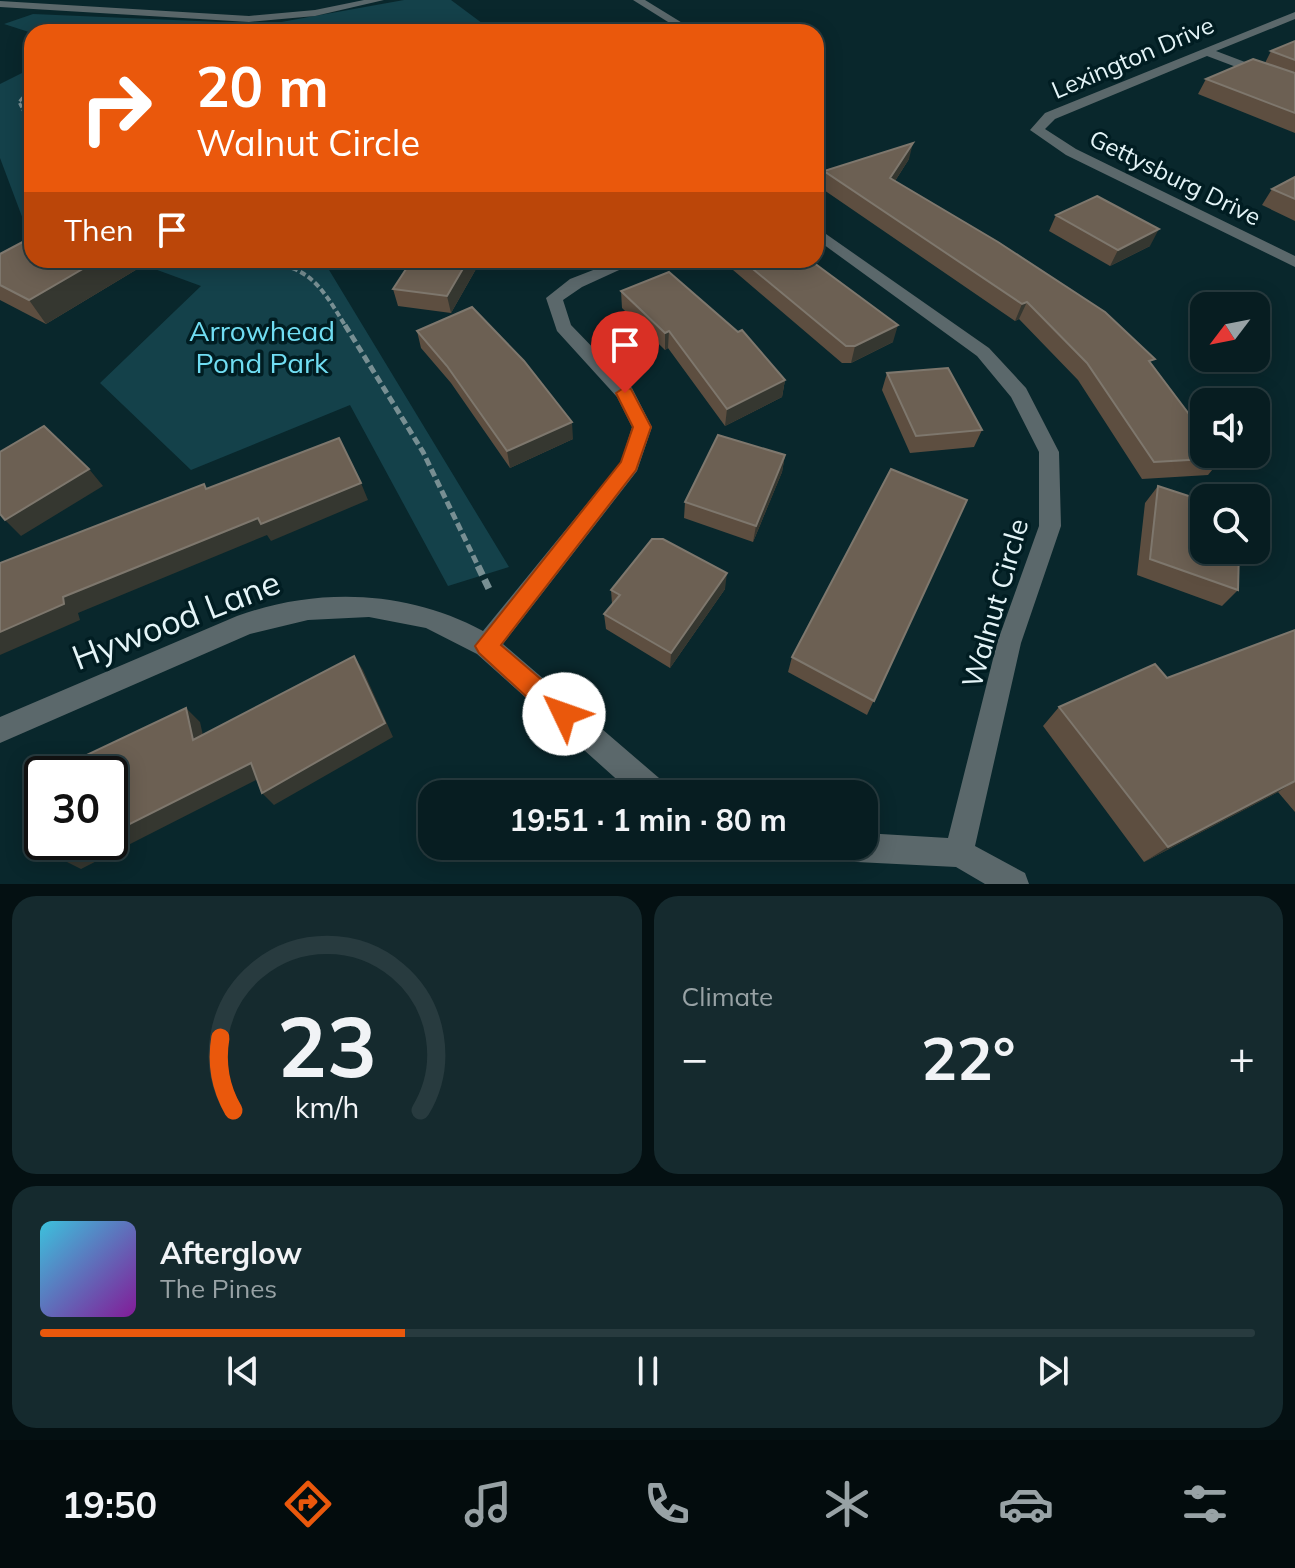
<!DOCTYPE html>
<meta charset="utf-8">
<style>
:root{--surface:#071d21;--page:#152a2e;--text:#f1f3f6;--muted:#98a2a5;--line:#283b3f;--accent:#ea580c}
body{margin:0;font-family:Mulish,sans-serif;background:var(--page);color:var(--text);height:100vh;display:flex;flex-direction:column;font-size:30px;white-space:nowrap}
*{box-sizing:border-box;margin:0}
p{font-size:26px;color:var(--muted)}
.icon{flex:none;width:44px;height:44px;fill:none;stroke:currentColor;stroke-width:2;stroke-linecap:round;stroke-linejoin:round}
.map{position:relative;height:884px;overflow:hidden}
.sheet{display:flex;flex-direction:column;gap:12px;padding:12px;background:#041012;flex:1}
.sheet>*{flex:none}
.top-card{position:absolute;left:24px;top:24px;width:800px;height:244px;border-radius:24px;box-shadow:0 4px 20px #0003,0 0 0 2px var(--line);background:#ea580c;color:#fff;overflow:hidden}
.needle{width:52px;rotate:238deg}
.tools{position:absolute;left:1190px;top:292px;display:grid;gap:16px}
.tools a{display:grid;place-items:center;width:80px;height:80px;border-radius:16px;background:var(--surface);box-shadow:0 4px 20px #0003,0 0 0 2px var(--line);font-size:40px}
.speed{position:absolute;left:24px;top:756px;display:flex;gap:16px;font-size:40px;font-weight:700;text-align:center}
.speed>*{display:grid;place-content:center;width:104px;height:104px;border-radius:50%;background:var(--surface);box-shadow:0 4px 20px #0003,0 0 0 2px var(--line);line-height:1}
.speed .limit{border:4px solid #111;border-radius:12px;background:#fff;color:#111}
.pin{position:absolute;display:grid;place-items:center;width:68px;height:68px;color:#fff;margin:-82px -34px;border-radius:50% 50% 50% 0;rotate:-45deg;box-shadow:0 0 8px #0007}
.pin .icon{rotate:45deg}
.me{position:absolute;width:88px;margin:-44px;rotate:312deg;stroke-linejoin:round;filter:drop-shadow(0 0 6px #0008)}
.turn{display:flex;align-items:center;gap:28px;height:168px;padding:0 40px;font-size:36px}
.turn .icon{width:104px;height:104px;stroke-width:2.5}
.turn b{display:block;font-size:56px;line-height:68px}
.then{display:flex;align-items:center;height:76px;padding:0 40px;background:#0003;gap:16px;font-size:30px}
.big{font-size:60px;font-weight:700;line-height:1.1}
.sheet .widget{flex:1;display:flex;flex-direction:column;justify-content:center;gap:12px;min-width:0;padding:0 28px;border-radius:24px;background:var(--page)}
.sheet .dial{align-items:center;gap:0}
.dial svg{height:208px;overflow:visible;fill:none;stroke:var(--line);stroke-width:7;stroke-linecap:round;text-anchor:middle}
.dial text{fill:var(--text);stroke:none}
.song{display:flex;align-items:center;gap:24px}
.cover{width:96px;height:96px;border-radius:12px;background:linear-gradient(135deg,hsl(190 70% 55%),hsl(290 70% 35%))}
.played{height:8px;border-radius:4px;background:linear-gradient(90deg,var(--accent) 30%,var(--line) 30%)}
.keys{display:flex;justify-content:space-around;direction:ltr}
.heat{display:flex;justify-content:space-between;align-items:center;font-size:44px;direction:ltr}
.sheet .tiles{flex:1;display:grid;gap:12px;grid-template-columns:1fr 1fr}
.widget:last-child{grid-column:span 2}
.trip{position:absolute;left:418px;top:780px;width:460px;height:80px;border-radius:24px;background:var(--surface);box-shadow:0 4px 20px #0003,0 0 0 2px var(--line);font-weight:700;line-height:80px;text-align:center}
.menu{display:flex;height:128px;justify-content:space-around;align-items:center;background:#030c0d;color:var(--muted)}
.menu .icon{width:56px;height:56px}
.menu .active{color:var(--accent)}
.menu b{font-size:36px;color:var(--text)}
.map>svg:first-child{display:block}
.green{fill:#14414a}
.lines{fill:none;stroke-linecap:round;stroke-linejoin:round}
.path-far3{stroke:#788f93;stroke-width:3;stroke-dasharray:5 2;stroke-linecap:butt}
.path-far2{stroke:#788f93;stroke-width:4;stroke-dasharray:6 3;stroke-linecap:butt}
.path-far1{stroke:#788f93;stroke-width:5;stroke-dasharray:8 4;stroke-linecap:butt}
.path{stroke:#788f93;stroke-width:7;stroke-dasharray:10 5;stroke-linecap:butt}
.minor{fill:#5b686b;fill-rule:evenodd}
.wall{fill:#5d4e40}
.shaded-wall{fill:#353730}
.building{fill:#6c6053;stroke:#7e776d;stroke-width:2}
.route{fill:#ea580c;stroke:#983908;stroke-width:2}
.labels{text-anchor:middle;stroke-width:7;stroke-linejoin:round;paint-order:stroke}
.far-street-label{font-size:24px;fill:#e4f4f7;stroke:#011d22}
.park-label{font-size:28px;fill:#70ddf2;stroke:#011d22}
.street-label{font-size:28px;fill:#e4f4f7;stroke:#011d22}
.near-street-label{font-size:34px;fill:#e4f4f7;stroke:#011d22}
</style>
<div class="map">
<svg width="1295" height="884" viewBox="0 0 1295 884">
<rect width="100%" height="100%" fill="#09272c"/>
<!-- green -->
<path class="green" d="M404,0H451L494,32L32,33L4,24L33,14L270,24Z
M32,68V225L24,222L0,158V84Z
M130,260H323L509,567L448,586L350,405L191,470L100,383L201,286Z"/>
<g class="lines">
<!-- path-far3 -->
<path class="path-far3" d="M32,87L19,102L32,128"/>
<!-- path-far2 -->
<path class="path-far2" d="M248,260C307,264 317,279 346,327"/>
<!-- path-far1 -->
<path class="path-far1" d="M345,325L423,452L479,568"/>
<!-- path -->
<path class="path" d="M478,566L490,591"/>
<!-- minor -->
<path class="minor" d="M364,0H384L315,16L249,22L0,7V1L249,16L315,10Z
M633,0H645L697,32H684Z
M1295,12V19L1216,51L1295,81V89L1207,56L1055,119L1045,129L1076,149L1295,256V267L1066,155L1030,130L1045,113Z
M816,227L989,348L1026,388L1059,452L1061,526L1021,643L975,846L1025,873L1029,884H985L956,867L837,861L827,856L822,846H864V833L948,838L997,643L1039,526V452L1011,397L977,356L816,239Z
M619,260H641L582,287L563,300L571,325L632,388L652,427L637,471L503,644L666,784L670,794H633L477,654L426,628L369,617L308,620L250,634L0,743V717L237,616C318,587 407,590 483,631L621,462L632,427L617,397L557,331L546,298L570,279Z"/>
</g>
<!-- wall -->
<path class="wall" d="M1295,41V133L1198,94L1206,79L1265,63L1271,51Z
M909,159L895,181L1152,364L1222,458L1208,475L1142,479L1078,380L1019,319L1015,321L821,188L824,171Z
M1295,177V221L1262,205L1272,189Z
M1056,215L1150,246L1110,266L1049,231Z
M0,254L139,268L46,324L0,300Z
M726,260H810L893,342L851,363H842L726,264Z
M476,269L451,313L398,306L393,289Z
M621,291L785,380L782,397L725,426L668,348L665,350L622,308Z
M417,331L573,439L510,468L451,383L421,348Z
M887,373L982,430L974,447L910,453L882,390Z
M785,455L782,472L753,542L684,518L685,502Z
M1158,486L1238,590L1222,606L1137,575L1145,503Z
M967,500L867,715L788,672L792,657Z
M725,589L670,668L606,629L604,614L612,604L611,590Z
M1295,630V812L1278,792L1144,862L1043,726L1059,707L1167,678Z"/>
<!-- shaded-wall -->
<path class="shaded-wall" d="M913,143L909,159L886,195L890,178Z
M1159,229L1150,246L1110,266L1118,250Z
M98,260H134L139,268L46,324L29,300Z
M468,260H474L476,269L451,313L447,296Z
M1027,302L1019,319L1015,321L1022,304Z
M898,325L893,342L851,363L855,346Z
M669,331L668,348L665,350V333Z
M785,380L782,397L725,426L727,409Z
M572,422L573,439L510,468L507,451Z
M785,455L782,472L753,542L756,526Z
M89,469L103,486L21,536L5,520Z
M361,483L368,500L271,541L267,535L78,613L80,620L0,655V632L63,597L258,518Z
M727,573L725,589L670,668L671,653Z
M354,656L363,670L393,737L274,805L262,793Z
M186,708L200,722L207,753L193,740Z
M251,763L264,776L81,869L61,859L95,842H110V834Z
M1295,781L1278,792L1144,862L1168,847Z"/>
<!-- building -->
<path class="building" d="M1295,41V60L1271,51Z
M1253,59L1295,73V113L1206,79Z
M913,143L890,178L998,242L1105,312L1155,359L1149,361L1204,434V454H1219L1222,458L1154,462L1087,363L1027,302L1022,304L824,171Z
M1295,177V199L1272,189Z
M1097,196L1159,229L1118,250L1056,215Z
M32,237V260H98L29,300L0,285V254Z
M412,260H468L447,296L393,289Z
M742,260H810L898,325L855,346H846Z
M669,272L738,332L742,330L785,380L727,409L669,331L665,333L621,291Z
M472,307L524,361L572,422L507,451L447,366L417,331Z
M948,368L982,430L916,436L887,373Z
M44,426L89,469L5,520L0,514V452Z
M718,435L785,455L756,526L685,502Z
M339,438L361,483L261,524L258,518L63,597L64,604L0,632V563L204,484L206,489Z
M891,469L967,500L874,701L792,657Z
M1158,486L1204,501V550H1239L1238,590L1150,559Z
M652,539H663L727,573L671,653L604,614L620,595L611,590Z
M1295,630V781L1168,847L1059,707L1155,664L1167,678Z
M354,656L385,723L262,793L251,763L110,834V774H53V771L186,708L193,740Z
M59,842H95L61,859Z"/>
<!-- route -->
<path class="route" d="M625,387L631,389L651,427L636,470L501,645L572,706L576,714L572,723L564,726L555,723L479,653L475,646L621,462L633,427L616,393Z"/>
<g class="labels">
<!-- far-street labels -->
<g class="far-street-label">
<text transform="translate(1133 58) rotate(-23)" y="8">Lexington Drive</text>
<text transform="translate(1175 178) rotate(26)" y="8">Gettysburg Drive</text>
</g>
<!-- park labels -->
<g class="park-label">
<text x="262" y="341">Arrowhead<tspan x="262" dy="32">Pond Park</tspan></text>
</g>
<!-- street labels -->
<g class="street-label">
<text transform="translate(995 603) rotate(-74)" y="10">Walnut Circle</text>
</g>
<!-- near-street labels -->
<g class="near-street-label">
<text transform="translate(176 620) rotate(-21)" y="12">Hywood Lane</text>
</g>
</g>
</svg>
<div class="tools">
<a><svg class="needle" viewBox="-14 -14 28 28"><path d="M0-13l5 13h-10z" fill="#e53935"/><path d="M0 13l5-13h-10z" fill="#98a2a5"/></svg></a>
<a><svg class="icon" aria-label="sound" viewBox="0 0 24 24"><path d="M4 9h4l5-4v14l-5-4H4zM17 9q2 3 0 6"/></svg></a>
<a><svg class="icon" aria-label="search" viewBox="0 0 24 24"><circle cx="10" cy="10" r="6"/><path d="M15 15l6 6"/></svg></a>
</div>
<div class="speed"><div class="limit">30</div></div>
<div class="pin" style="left:625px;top:393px;background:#d93025"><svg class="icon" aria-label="arrive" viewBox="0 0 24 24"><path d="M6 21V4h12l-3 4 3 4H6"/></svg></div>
<svg class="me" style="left:564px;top:714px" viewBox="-20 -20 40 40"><circle r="19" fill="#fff"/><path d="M0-13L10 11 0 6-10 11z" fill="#ea580c"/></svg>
<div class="trip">19:51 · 1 min · 80 m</div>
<div class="top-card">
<div class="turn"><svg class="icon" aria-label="right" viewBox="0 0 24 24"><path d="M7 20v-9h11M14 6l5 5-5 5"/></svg><div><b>20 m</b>Walnut Circle</div></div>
<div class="then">Then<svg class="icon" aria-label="arrive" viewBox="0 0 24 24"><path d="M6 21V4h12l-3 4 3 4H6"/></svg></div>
</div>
</div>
<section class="sheet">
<div class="tiles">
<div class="widget dial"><svg viewBox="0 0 100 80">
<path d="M14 69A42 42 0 1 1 86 69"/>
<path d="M14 69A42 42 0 0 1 9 41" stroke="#ea580c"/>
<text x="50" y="56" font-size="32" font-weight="700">23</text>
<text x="50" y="72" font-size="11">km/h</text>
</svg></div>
<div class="widget"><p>Climate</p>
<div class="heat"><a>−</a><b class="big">22°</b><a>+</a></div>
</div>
<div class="widget">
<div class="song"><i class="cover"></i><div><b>Afterglow</b><p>The Pines</p></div></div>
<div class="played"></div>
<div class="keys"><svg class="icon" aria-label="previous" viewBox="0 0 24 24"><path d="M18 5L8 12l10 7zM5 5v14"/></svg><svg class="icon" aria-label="pause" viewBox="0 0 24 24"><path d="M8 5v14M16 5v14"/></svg><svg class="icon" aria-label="next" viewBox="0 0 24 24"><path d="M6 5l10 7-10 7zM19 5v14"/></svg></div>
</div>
</div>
</section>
<nav class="menu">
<b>19:50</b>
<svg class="icon active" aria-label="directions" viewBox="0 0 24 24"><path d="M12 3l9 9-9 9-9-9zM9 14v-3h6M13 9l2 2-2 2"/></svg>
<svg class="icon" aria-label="music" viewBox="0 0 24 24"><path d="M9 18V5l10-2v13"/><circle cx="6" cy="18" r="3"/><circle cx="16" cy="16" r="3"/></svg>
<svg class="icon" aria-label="phone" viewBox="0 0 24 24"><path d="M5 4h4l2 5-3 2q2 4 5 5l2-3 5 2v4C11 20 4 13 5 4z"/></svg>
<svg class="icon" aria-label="climate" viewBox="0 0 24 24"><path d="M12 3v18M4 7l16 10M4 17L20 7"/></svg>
<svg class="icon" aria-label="car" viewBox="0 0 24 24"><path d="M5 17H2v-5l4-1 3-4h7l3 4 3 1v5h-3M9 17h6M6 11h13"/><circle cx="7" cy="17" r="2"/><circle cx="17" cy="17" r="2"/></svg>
<svg class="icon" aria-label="filters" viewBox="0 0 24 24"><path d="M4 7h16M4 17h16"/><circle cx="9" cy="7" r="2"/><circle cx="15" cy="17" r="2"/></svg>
</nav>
